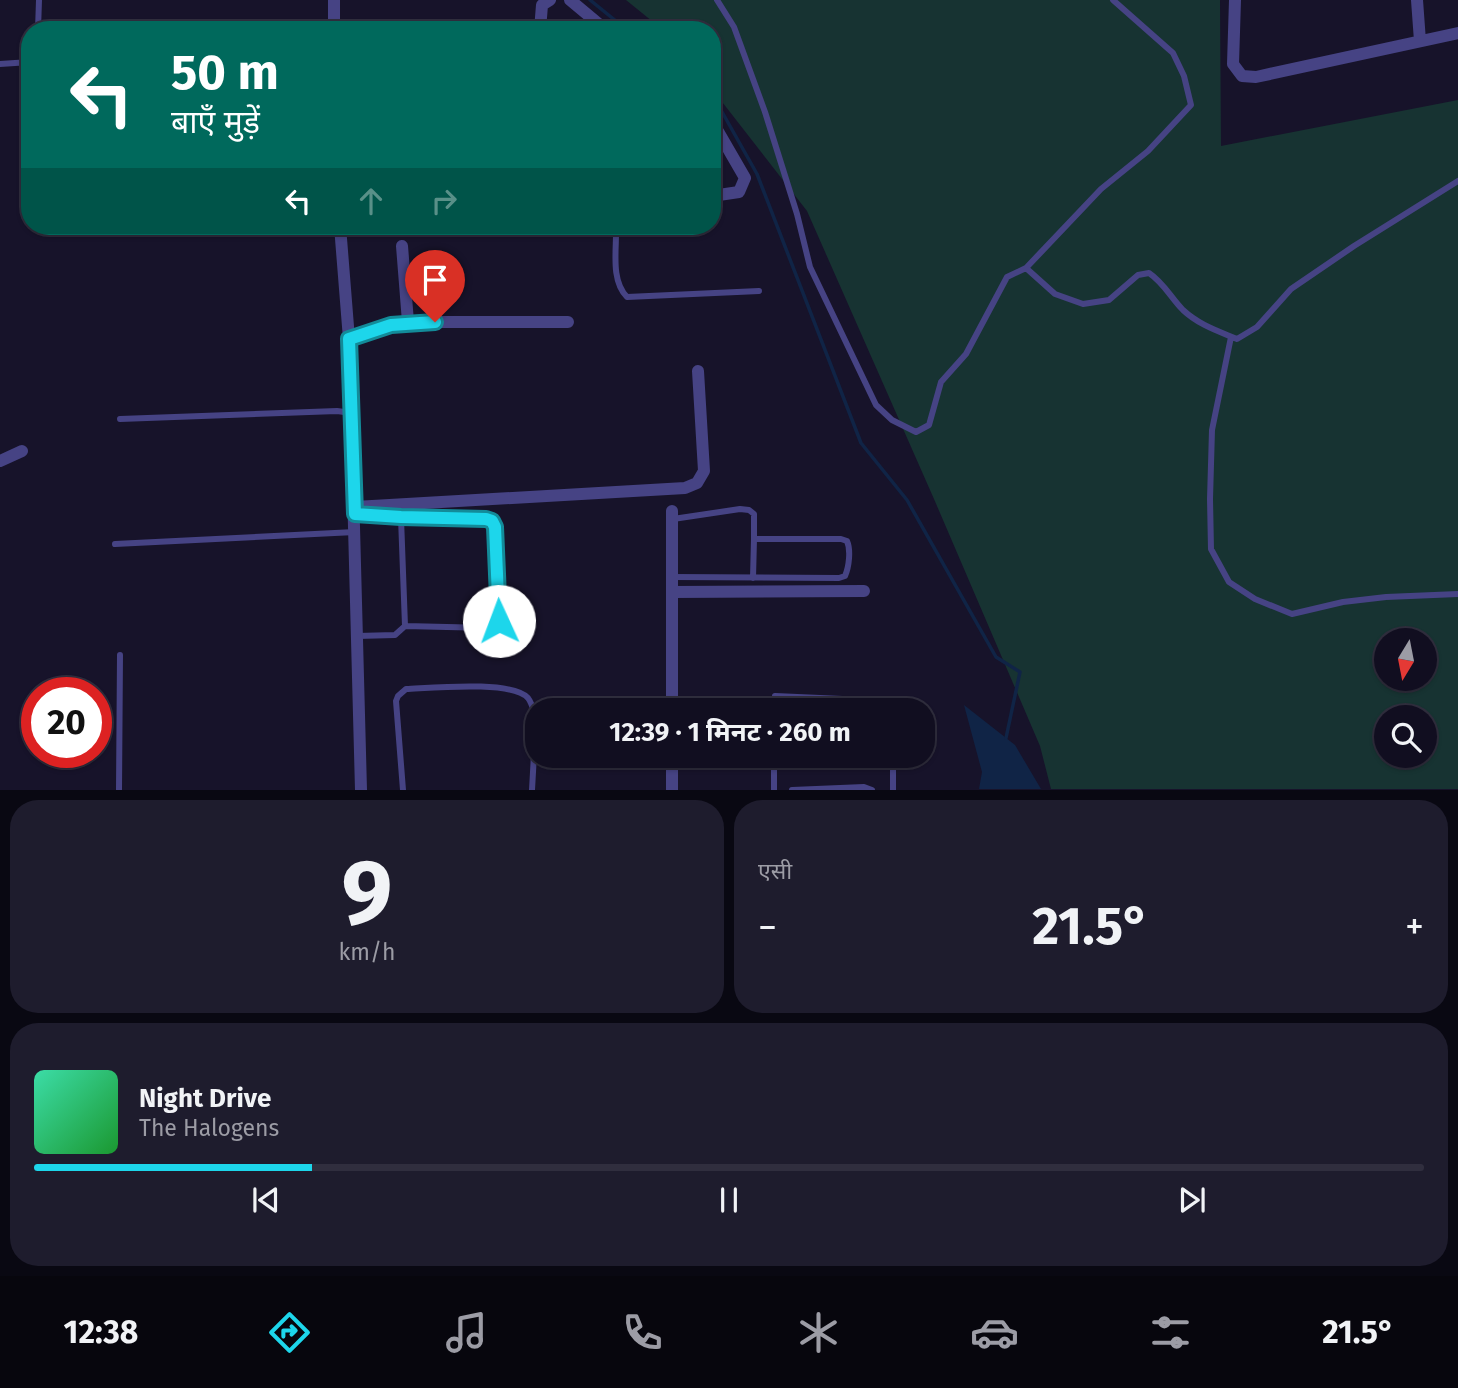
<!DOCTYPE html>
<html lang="hi">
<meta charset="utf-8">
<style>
:root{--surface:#110e20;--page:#1e1c2d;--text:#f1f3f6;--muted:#9c9ca5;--line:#302e3e;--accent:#1dd6eb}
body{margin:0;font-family:"Fira Sans","Noto Sans Devanagari",sans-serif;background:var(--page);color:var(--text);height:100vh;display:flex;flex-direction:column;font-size:26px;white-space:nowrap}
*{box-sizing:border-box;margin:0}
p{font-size:23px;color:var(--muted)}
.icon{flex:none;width:38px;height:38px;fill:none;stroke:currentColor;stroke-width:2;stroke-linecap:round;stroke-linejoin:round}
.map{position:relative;height:790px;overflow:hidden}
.drawer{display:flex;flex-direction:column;gap:10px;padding:10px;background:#090812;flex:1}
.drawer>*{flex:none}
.banner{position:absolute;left:21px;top:21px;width:700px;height:214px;border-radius:28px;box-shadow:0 2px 5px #0004,0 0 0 2px var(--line);background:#00695c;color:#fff;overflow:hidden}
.needle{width:46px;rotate:190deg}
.buttons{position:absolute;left:1374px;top:628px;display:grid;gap:14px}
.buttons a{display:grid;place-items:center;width:63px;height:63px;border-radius:50%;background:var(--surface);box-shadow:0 2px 5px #0004,0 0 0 2px var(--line);font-size:35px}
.speed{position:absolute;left:21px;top:677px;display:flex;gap:14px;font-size:35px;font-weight:700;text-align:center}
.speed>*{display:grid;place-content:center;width:91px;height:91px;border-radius:50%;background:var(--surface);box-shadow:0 2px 5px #0004,0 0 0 2px var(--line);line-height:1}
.speed .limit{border:10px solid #d22;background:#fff;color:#111}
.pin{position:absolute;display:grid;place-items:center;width:60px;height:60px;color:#fff;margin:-72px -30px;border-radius:50% 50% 50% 0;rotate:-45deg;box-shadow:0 0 7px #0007}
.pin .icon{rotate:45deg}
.me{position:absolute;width:77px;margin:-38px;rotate:358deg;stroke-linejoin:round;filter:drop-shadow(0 0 5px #0008)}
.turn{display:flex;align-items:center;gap:24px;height:147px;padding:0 35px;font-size:32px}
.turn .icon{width:91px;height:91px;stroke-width:2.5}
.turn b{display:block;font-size:49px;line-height:60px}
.lanes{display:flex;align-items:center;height:66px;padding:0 35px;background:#0003;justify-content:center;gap:35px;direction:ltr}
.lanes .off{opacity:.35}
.big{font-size:52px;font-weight:700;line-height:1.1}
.drawer .tile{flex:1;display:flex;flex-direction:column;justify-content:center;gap:10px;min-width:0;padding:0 24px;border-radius:28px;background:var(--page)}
.drawer .dial{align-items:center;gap:0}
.dial b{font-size:91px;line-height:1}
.song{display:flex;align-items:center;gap:21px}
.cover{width:84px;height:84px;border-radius:10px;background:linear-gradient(135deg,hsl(160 70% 55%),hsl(130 70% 35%))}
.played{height:7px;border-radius:4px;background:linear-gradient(90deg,var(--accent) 20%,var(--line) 20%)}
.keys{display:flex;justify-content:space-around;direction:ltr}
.heat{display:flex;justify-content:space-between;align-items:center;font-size:38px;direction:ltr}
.drawer .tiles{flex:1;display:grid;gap:10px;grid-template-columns:1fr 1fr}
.tile:last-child{grid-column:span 2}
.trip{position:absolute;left:525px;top:698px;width:410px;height:70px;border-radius:28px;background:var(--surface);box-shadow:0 2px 5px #0004,0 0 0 2px var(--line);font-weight:700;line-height:70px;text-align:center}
.dock{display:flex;height:112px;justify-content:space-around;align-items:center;background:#07060d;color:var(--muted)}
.dock .icon{width:49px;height:49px}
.dock .current{color:var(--accent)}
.dock b{font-size:32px;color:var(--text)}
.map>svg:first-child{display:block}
.green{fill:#173332;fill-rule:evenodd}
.water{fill:#102446}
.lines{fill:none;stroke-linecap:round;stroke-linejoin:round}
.stream{stroke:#102446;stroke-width:3.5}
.lane{stroke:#464384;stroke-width:6}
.street{stroke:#464384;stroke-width:12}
.route-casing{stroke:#138b99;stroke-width:18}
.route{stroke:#1dd6eb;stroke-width:12}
</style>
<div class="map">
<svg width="1458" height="790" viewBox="0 0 1458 790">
<rect width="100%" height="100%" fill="#17132a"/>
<!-- green -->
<path class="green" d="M626,0H1220L1221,146L1458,100V789H1051L1040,746L934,499L807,211L712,89V30H663ZM1386,640H1424V679H1386ZM1386,718H1424V756H1386Z"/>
<!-- water -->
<path class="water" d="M964,705L1015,745L1041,789H979L982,772Z"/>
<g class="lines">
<!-- stream -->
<path class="stream" d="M590,0L627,30
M712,100L717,103L757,174L861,443L907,500L996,657L1020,672L1006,738"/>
<!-- lane -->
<path class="lane" d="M717,0L734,27L765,112L797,214L810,267L876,405L892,420L916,432L929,425L941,382L966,354L1007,277L1026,268L1101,189L1148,151L1191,105L1184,76L1173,53L1113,0
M38,30L39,0
M0,64L30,62
M616,226C617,248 610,280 627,297L759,291
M1026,268L1055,294L1083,304L1109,300L1138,275L1149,273C1164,283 1171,298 1183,310C1199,325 1218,331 1237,339L1257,327L1291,289L1354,246L1458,181
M1231,337L1212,430L1210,499L1211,549L1229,582L1255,599L1292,614L1343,602L1386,597L1458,594
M120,419L337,411L352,413
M355,514L401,518L405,626
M115,544L355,532
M672,577L839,578L845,576C849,567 851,550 847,541L841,539H754V514L749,510L740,509L673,519
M753,578L754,539
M357,636L395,635L405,626L489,628L499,621L495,527L492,521L486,519L401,518
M774,710L775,696L865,700C875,701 886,701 891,710
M893,756V790
M119,790L120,655
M403,790L396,701L398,696L406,689C431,688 512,680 528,698C532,703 534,712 536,718L532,790
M774,790V756
M792,790L864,787L872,790"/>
<!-- street -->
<path class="street" d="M570,0L606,30
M1235,0L1233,64L1242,76L1256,77L1458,33
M1417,0L1420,41
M334,30V0
M540,30L542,5L550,0
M712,121L745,178L739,192L712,196
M340,226L349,339L361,790
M340,228L364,226
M402,246L408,322
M349,339L391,325L408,322H568
M0,461L22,451
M355,507L685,488L697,483L704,471L698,371
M672,592L864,591
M672,710V511
M672,756V790"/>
</g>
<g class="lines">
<!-- route casing -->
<g class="route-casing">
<path id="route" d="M435,322L391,325L349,339L355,514L401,517L486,519L492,521L495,527L499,621"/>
</g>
<!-- route -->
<use href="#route" class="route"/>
</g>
</svg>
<div class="buttons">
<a><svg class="needle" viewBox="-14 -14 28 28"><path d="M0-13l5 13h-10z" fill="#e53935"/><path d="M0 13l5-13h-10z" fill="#9c9ca5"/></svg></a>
<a><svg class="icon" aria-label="search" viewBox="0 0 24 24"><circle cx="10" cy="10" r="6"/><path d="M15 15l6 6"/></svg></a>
</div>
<div class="speed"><div class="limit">20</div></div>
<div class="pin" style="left:435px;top:322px;background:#d93025"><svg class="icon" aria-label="arrive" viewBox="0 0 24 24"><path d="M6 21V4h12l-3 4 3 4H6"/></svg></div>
<svg class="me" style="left:499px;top:621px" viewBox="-20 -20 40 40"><circle r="19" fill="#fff"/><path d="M0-13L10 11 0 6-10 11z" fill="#1dd6eb"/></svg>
<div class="trip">12:39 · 1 मिनट · 260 m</div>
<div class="banner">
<div class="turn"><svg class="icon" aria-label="left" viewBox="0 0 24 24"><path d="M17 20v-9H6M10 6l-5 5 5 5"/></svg><div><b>50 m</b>बाएँ मुड़ें</div></div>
<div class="lanes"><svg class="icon" aria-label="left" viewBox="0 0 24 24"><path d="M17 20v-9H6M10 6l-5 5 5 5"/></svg><svg class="icon off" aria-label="ahead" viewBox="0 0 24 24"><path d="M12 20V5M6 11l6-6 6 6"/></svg><svg class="icon off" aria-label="right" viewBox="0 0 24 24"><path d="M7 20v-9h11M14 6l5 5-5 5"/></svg></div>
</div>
</div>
<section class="drawer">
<div class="tiles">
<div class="tile dial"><b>9</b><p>km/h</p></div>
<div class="tile"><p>एसी</p>
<div class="heat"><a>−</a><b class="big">21.5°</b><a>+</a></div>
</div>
<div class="tile">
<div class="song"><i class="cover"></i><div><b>Night Drive</b><p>The Halogens</p></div></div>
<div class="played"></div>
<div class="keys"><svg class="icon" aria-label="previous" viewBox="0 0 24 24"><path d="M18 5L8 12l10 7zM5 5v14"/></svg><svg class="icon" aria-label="pause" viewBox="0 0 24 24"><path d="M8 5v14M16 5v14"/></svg><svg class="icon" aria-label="next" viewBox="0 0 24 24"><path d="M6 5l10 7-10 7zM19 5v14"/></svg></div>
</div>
</div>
</section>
<nav class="dock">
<b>12:38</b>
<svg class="icon current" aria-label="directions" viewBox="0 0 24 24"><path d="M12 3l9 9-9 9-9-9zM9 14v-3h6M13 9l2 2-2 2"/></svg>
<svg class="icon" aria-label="music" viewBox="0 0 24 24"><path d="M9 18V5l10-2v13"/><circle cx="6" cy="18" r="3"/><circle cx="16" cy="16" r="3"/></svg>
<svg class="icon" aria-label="phone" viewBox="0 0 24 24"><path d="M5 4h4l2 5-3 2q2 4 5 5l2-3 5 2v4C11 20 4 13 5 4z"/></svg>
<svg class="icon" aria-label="climate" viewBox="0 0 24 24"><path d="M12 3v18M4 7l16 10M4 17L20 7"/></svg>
<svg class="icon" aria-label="car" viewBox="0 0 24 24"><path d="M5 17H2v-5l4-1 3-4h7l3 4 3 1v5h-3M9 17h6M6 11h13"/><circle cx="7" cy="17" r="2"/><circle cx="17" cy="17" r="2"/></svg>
<svg class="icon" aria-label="filters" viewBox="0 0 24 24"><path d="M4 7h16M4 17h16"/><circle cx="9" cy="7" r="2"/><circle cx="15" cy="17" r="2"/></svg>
<b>21.5°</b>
</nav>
